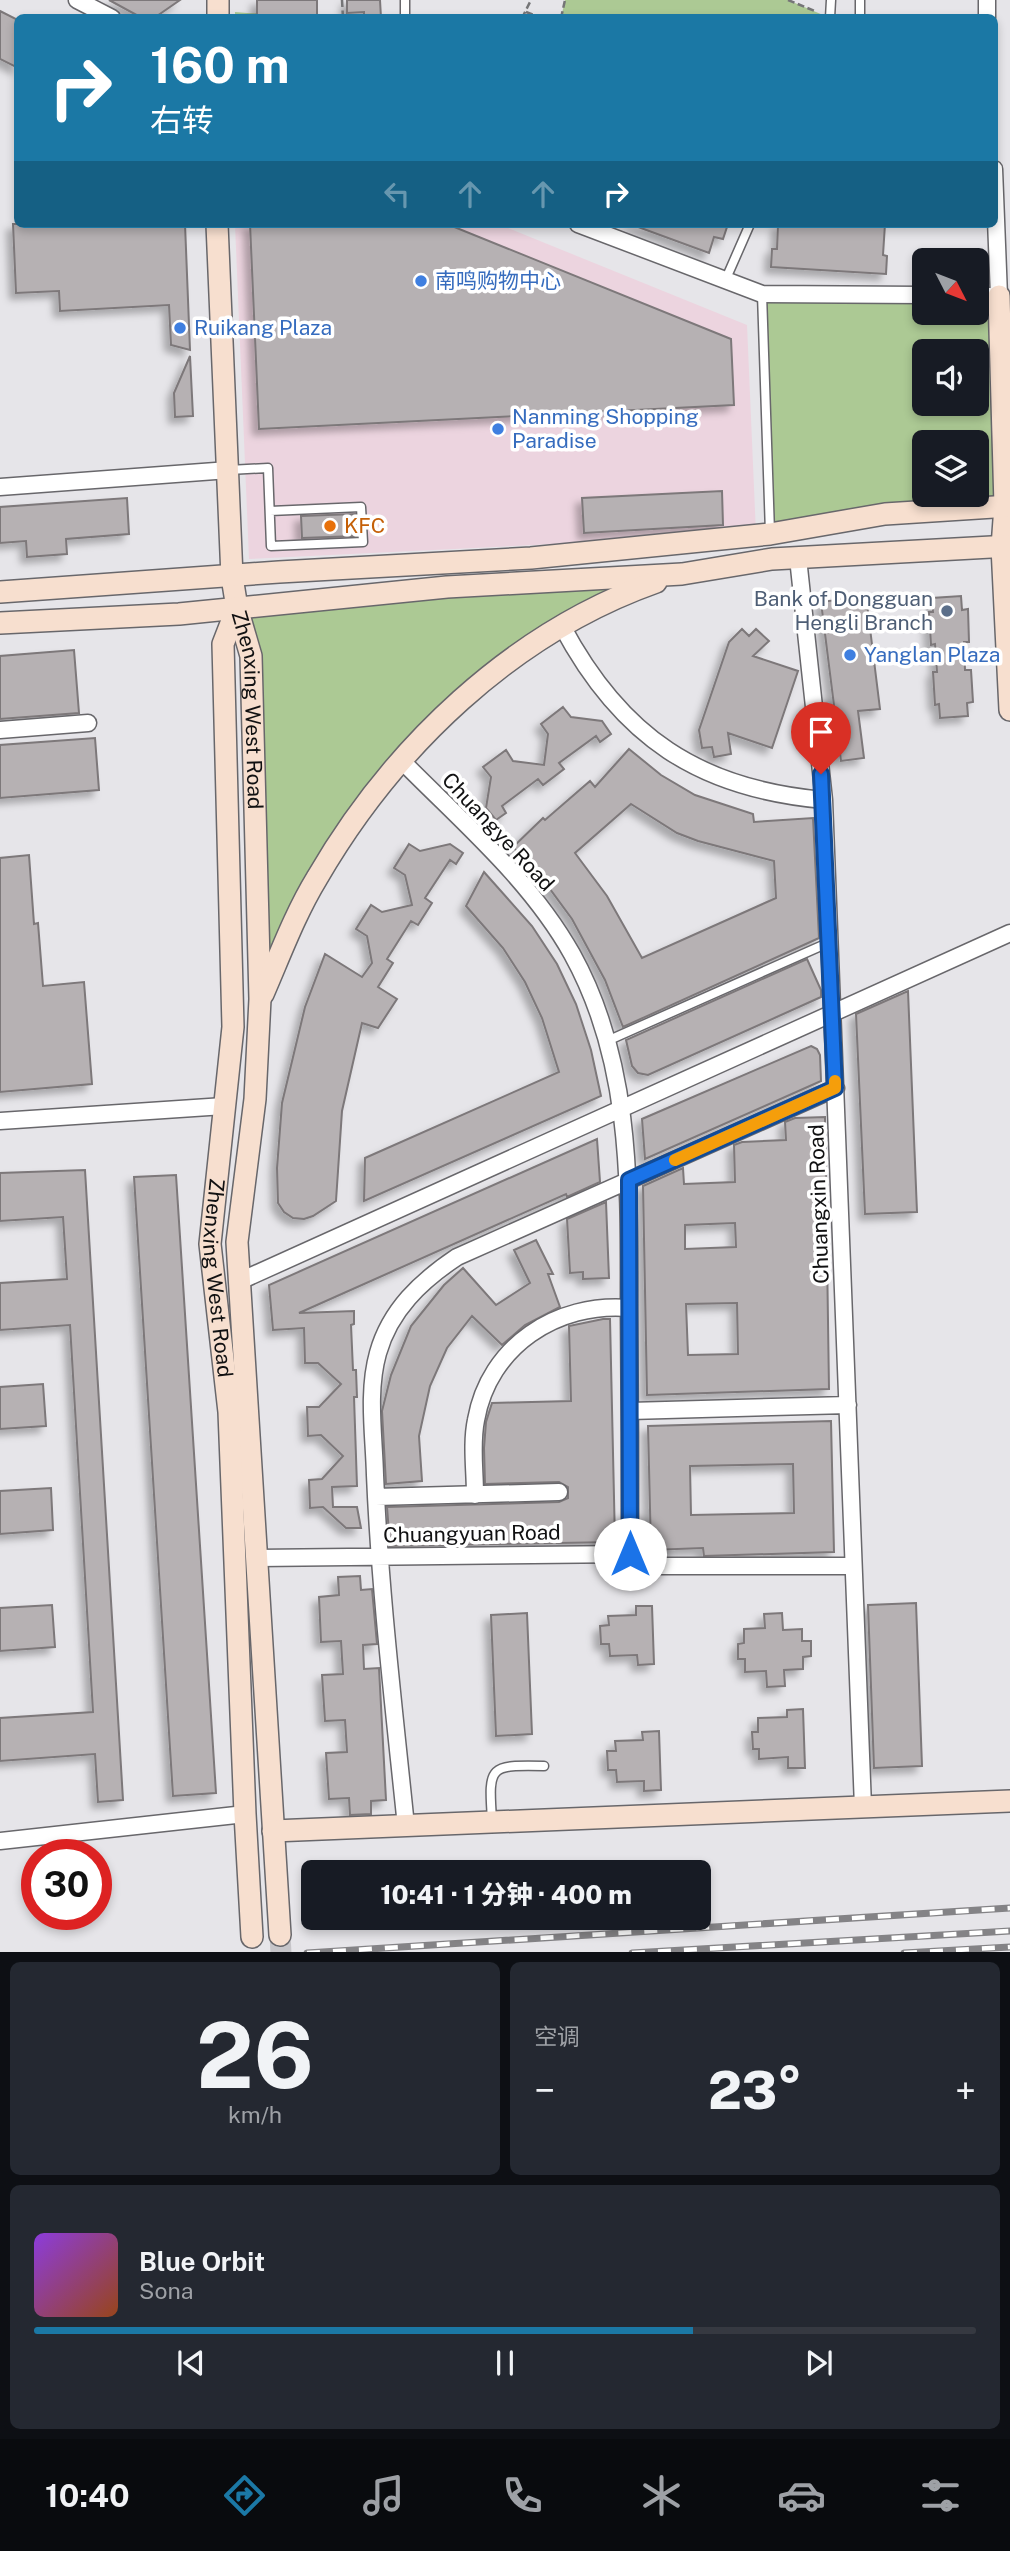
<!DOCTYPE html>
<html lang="zh">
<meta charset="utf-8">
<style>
:root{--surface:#171b24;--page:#242831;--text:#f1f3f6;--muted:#9ea1a6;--line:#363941;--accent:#1b78a5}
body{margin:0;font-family:"Public Sans","Noto Sans SC",sans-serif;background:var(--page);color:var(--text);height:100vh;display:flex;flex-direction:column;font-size:26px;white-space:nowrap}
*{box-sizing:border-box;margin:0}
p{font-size:23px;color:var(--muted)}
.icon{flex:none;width:38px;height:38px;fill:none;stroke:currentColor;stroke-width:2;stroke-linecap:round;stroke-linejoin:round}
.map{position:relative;height:1952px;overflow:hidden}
.side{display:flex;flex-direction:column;gap:10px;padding:10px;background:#0d0f14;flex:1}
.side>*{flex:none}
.guide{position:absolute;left:14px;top:14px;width:984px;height:214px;border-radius:10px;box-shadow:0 4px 10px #0003;background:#1b78a5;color:#fff;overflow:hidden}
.needle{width:46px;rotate:132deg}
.fabs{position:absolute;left:912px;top:248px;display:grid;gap:14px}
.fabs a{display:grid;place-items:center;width:77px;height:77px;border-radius:10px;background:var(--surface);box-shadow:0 4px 10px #0003;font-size:35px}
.speed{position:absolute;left:21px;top:1839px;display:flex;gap:14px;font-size:35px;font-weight:700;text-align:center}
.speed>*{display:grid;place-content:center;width:91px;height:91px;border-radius:50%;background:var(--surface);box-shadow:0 4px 10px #0003;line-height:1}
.speed .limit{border:10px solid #d22;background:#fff;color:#111}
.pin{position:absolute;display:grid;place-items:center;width:60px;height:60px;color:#fff;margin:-72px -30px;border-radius:50% 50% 50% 0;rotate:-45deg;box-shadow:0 0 7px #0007}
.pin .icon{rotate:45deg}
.me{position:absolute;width:77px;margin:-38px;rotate:0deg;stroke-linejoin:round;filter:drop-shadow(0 0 5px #0008)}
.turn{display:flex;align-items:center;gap:24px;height:147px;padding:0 21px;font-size:32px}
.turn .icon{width:91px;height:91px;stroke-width:2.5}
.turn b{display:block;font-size:49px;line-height:60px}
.lanes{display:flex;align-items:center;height:66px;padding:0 21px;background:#0003;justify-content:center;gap:35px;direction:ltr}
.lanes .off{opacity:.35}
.big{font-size:52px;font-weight:800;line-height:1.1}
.side .widget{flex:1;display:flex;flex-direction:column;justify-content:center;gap:10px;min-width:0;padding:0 24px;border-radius:10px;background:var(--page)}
.side .dial{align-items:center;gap:0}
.dial b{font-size:91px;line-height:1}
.song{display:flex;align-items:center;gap:21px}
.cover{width:84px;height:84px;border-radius:10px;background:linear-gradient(135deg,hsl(270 70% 55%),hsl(20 70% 35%))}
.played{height:7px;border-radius:4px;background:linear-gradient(90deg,var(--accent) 70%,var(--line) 70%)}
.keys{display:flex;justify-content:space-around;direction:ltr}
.heat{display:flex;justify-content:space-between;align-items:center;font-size:38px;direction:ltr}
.side .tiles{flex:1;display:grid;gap:10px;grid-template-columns:1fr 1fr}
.widget:last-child{grid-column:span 2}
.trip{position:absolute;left:301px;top:1860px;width:410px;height:70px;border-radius:10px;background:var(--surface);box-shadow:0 4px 10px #0003;font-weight:800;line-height:70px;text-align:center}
.menu{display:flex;height:112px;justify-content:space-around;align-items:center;background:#090b0e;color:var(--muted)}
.menu .icon{width:49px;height:49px}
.menu .active{color:var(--accent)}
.menu b{font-size:32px;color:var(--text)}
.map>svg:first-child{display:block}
.commercial{fill:#ecd4df}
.green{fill:#acc994;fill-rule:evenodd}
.building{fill:#b6b1b3;stroke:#7d787a;stroke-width:2;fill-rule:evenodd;filter:url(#shadow)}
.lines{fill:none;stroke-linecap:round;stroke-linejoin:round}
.secondary-tunnel{stroke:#c6c5c9;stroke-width:21;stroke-dasharray:21 10;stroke-linecap:butt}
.lane-casing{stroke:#68676b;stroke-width:11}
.street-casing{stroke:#68676b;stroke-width:19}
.secondary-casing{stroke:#68676b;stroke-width:24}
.path{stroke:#757577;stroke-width:2.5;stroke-dasharray:7 3.5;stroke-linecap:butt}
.lane{stroke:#fff;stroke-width:8}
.street{stroke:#fff;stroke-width:16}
.secondary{stroke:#f7dfcf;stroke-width:21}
.rail-casing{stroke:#848386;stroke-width:7}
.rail{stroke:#fff;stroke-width:4.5;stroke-dasharray:13;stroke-linecap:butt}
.route-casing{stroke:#114b97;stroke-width:18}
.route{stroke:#1a73e8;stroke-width:12}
.slow{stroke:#f59e0b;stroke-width:12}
.shop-dot{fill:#3f7fe0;stroke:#fff;stroke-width:2.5}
.food-dot{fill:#e8710a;stroke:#fff;stroke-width:2.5}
.service-dot{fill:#5c6f8a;stroke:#fff;stroke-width:2.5}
.labels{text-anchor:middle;stroke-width:7;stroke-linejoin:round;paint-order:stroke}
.shop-label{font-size:21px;fill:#366cbe;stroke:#fff;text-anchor:start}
.food-label{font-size:21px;fill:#c56008;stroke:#fff;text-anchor:start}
.service-label{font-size:21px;fill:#4e5e75;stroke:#fff;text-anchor:end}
.street-label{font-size:21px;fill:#111112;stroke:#fff}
</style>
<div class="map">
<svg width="1010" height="1953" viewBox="0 0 1010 1953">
<defs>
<filter id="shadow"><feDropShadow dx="-6" dy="6" stdDeviation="3.5" flood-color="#0004"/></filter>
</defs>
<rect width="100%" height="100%" fill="#e6e5e9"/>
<!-- commercial -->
<path class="commercial" d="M235,224H498L747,325L756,534L249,559Z"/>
<!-- green -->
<path class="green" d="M565,0H788L830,18H561Z
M235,12L247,13L338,17H235Z
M762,294L924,295V313H976L977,296H999L1005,506L770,534ZM924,352H976V404H924ZM924,443H976V495H924Z
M682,574L536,642L377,789L260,999L241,608Z"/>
<!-- building -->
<path class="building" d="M109,0H180L154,18H142Z
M257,0H317V15L257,17Z
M347,0H380L381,18H364V12L347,13Z
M0,11L18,20V68L0,59Z
M13,224H185L190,350L171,345L169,305L60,311L59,291L16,293Z
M250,224H447L731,339L734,405L259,429Z
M630,224H728L723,239L714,237L709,253Z
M778,224H885L883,255L887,256L886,274L771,267L772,249H777Z
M190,356L193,416L175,417L174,393Z
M722,491L723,525L584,533L582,498Z
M127,498L129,534L66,539L67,554L27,557L26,541L0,543V507Z
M355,514L356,536L302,538L301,516Z
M866,596L880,709L858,711L864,758L841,761L821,602Z
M961,596L962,610L968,609L969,642H964L965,670H971L973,702L967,703L968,716L940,718L939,704L935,705L933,672H937L935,644L931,645L929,612H933L932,598Z
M742,629L749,636L756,629L769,641L753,656L798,671L772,748L728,733L731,754L714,757L712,747L702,748L699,730L729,642Z
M74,650L79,713L0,719V656Z
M563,707L571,717L602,721L611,734L600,742L596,736L559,763L564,769L543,785L538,779L502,806L506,813L496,820L486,808L491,777L483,767L506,750L513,761L544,765L548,734L541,724Z
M95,738L99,790L0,798V745Z
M629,749L661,775L695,795L753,814L754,822L813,818L819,938L623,1027L605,980L572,919L544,881L513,847L543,818L545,820L590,781L595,787ZM631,804L677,833L698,841L774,861L776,898L642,958L607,896L575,853Z
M409,844L420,851L450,844L463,853L456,864L450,860L425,898L432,903L418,925L411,921L387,959L393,963L378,987L397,999L378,1028L362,1023L342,1111L336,1201L313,1216L304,1219L293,1218L284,1212L278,1203L277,1168L282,1103L305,1007L325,954L362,977L372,963L367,936L356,929L371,905L382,912L412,905L405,875L394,868Z
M29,855L34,924L38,923L43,986L84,982L92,1084L0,1092V858Z
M484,872L532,926L557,964L576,1004L591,1050L601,1096L364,1201L365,1158L559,1072L542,1018L525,982L503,948L466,906Z
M807,959L821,990V997L648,1075L638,1073L632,1066L626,1040Z
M908,991L917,1212L865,1214L856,1014Z
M811,1046L817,1049L820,1055L821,1081L645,1159L642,1119Z
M825,1117L829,1389L647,1395L643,1186L683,1168L684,1184L735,1182L734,1145L742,1142L786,1140L785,1122L795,1118ZM735,1223L736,1247L685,1249V1225ZM737,1303L738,1354L688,1355L686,1304Z
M597,1139L600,1182L567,1197L566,1194L299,1313L354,1311V1324L351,1325L353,1370H356L357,1397H354L357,1486L332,1487L333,1507H357L361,1528H346L323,1507L310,1508L309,1480L322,1479L343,1456L321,1435L308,1436L307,1407H319L341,1384L318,1363H305L304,1328L273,1330L269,1285Z
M85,1170L123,1800L98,1802L95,1754L0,1761V1718L93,1712L70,1325L0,1330V1283L67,1279L63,1217L0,1221V1173Z
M176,1175L216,1793L173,1796L134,1177Z
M606,1202L609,1278L583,1279V1272L570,1273L567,1219Z
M536,1240L553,1274H548L560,1307L525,1325L502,1345L472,1316L447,1348L430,1386L419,1436L422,1481L386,1484L382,1411L391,1375L411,1326L444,1285L463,1268L496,1305L530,1283L514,1250Z
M603,1319H610L615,1542L390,1546L387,1507L559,1502L568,1498V1487L559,1482L485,1484L484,1448L486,1422L492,1403L571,1401L569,1326Z
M43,1384L46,1426L0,1429V1387Z
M831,1421L834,1552L704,1556L703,1548L651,1550L648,1426ZM793,1464L794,1513L691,1515L690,1466Z
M51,1488L53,1530L0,1534V1491Z
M360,1576L361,1590L372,1589L377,1644L363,1645L364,1669L379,1668L386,1800L371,1801V1814L350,1815L349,1798L329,1799L326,1753L347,1752L345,1720L325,1721L322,1675L343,1674L342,1658L341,1641L321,1642L319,1597L339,1595L338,1577Z
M916,1603L922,1766L874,1768L868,1605Z
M52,1605L55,1647L0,1651V1608Z
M636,1606H652L654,1664L638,1665L637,1655L610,1656L609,1644H601L600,1626L609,1625L608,1616L636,1615Z
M527,1613L532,1734L496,1736L491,1615Z
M782,1613L783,1630L802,1629V1641H811V1656L803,1657V1669L784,1670L785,1686L767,1687L766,1671L745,1672V1659H738V1644L744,1643V1629L765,1628L764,1614Z
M803,1709L805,1768H788V1757L759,1759V1749H753L752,1732H758V1718L787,1717V1710Z
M659,1731L661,1790L644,1791V1781L617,1782L616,1770H608L607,1751H616L615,1741L643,1740L642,1732Z"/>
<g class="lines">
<!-- secondary-tunnel -->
<path class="secondary-tunnel" d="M280,1935L281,1953"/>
<!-- lane casing -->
<g class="lane-casing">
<path id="lane" d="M405,0V18
M830,18L831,0
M860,18V0
M725,281L750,224
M762,294L770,533
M229,470L268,468L271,546L363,542L361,507L270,511
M607,1041L830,942
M492,1819C488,1765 490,1765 544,1766"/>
</g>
<!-- street casing -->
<g class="street-casing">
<path id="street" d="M77,0L112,18
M987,0V18
M578,224L762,294L924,295
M976,296H999L994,169
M0,487L229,470
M798,558L824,800L863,1807
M562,626C621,737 699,789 824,800
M0,730L88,723
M401,760C461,821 530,879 572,954C633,1064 629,1189 629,1310C630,1391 630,1473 630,1554
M0,1121L224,1106
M240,1281L1010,933
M630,1411L848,1405
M475,1495C475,1470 471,1444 476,1420C489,1346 557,1302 629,1308
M376,1497L559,1492
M257,1558L630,1554L652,1566H853
M406,1826C394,1709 380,1593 375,1475C374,1435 367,1392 378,1353C390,1310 421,1281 457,1257L836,1088
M0,1841L245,1814"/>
</g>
<!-- secondary casing -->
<g class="secondary-casing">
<g id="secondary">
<path d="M218,18V0"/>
<path id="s1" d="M217,224L232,577L237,608L251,656L260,999L255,1099L237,1242L280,1935"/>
<path d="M999,296L1005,506L1002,547L1010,710"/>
<path d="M0,592L279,572L531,558L770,534L885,514L1010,506"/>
<path id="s2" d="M237,608L223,644L233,1027L210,1244L229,1412L245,1814L252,1937"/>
<path d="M0,623L179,614L447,587L682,574L772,559L1010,546"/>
<path d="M263,994C280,955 295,914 317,878C393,747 512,633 656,582"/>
<path d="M273,1831L1010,1801"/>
</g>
</g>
<!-- path -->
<path class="path" d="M342,0L343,18
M788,0L817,12
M526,12L543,18
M522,18L531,0
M561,18L565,0"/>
<!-- lane -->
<use href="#lane" class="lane"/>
<!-- street -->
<use href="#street" class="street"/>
<!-- secondary -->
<use href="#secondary" class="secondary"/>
<!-- rail casing -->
<g class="rail-casing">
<path id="rail" d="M307,1953L1010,1908
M632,1953L1010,1931
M904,1953L1010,1947"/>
</g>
<!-- rail -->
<use href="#rail" class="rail"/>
</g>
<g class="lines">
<!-- route casing -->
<g class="route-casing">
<path id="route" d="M630,1554L629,1180L835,1088L821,774"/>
</g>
<!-- route -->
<use href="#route" class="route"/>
<!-- slow -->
<path class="slow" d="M675,1160L835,1088V1081"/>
</g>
<!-- markers -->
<g class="shop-dot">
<circle cx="421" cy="281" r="7"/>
<circle cx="180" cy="328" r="7"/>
<circle cx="498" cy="429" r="7"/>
<circle cx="850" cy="655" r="7"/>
</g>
<circle class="food-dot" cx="330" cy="526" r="7"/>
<circle class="service-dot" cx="947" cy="611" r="7"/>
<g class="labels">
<!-- shop labels -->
<g class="shop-label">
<text x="435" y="288">南鸣购物中心</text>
<text x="194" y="335">Ruikang Plaza</text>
<text x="512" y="424">Nanming Shopping<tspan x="512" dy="24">Paradise</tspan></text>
<text x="864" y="662">Yanglan Plaza</text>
</g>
<!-- food labels -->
<g class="food-label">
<text x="344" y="533">KFC</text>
</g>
<!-- service labels -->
<g class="service-label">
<text x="933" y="606">Bank of Dongguan<tspan x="933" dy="24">Hengli Branch</tspan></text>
</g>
<!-- street labels -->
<g class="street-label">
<text dy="7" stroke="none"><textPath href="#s1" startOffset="488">Zhenxing West Road</textPath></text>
<text transform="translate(498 832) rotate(47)" y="7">Chuangye Road</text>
<text transform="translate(819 1204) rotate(-92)" y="7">Chuangxin Road</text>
<text dy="7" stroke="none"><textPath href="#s2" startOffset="674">Zhenxing West Road</textPath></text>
<text transform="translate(472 1534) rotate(-1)" y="7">Chuangyuan Road</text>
</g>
</g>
</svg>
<div class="fabs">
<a><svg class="needle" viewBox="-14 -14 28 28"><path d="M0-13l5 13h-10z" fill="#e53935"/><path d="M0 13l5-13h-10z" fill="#9ea1a6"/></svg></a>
<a><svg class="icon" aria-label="sound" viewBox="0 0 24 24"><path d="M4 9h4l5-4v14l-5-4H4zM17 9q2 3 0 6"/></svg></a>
<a><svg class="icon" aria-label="layers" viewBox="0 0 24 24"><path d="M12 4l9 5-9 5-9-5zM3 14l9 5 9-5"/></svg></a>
</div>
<div class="speed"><div class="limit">30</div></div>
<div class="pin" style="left:821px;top:774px;background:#d93025"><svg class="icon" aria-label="arrive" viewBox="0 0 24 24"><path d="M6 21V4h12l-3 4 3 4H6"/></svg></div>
<svg class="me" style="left:630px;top:1554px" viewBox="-20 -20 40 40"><circle r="19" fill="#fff"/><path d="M0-13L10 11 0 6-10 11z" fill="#1a73e8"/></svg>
<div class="trip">10:41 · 1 分钟 · 400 m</div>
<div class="guide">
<div class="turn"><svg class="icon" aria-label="right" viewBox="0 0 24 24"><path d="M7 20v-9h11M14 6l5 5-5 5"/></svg><div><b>160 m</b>右转</div></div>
<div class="lanes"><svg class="icon off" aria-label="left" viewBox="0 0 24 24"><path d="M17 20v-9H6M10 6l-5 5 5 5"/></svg><svg class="icon off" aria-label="ahead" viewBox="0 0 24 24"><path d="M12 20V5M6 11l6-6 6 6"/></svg><svg class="icon off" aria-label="ahead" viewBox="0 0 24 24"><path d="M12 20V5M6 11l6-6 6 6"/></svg><svg class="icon" aria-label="right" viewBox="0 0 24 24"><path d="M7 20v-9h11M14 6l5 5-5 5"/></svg></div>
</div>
</div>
<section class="side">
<div class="tiles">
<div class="widget dial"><b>26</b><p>km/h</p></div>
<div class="widget"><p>空调</p>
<div class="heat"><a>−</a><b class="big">23°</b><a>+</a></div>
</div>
<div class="widget">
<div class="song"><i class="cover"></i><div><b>Blue Orbit</b><p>Sona</p></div></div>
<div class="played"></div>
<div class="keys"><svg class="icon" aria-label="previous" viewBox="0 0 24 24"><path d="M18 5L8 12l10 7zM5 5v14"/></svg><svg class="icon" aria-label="pause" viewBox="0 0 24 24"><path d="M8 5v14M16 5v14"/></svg><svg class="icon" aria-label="next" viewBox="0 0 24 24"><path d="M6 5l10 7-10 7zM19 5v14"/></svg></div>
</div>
</div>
</section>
<nav class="menu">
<b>10:40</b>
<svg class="icon active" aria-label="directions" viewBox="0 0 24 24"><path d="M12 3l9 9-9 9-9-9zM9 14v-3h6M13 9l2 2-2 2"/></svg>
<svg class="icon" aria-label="music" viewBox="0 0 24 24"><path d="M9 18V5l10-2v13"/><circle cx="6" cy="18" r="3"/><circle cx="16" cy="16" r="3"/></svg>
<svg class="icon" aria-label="phone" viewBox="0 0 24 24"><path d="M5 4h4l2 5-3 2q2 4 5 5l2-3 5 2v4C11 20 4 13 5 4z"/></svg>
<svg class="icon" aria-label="climate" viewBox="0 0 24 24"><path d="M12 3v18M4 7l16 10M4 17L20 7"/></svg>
<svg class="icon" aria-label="car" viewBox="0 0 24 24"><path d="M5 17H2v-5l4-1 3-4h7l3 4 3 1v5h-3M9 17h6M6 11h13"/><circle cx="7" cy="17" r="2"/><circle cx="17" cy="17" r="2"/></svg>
<svg class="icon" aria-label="filters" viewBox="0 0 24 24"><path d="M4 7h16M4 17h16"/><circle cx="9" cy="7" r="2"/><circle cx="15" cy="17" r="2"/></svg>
</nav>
